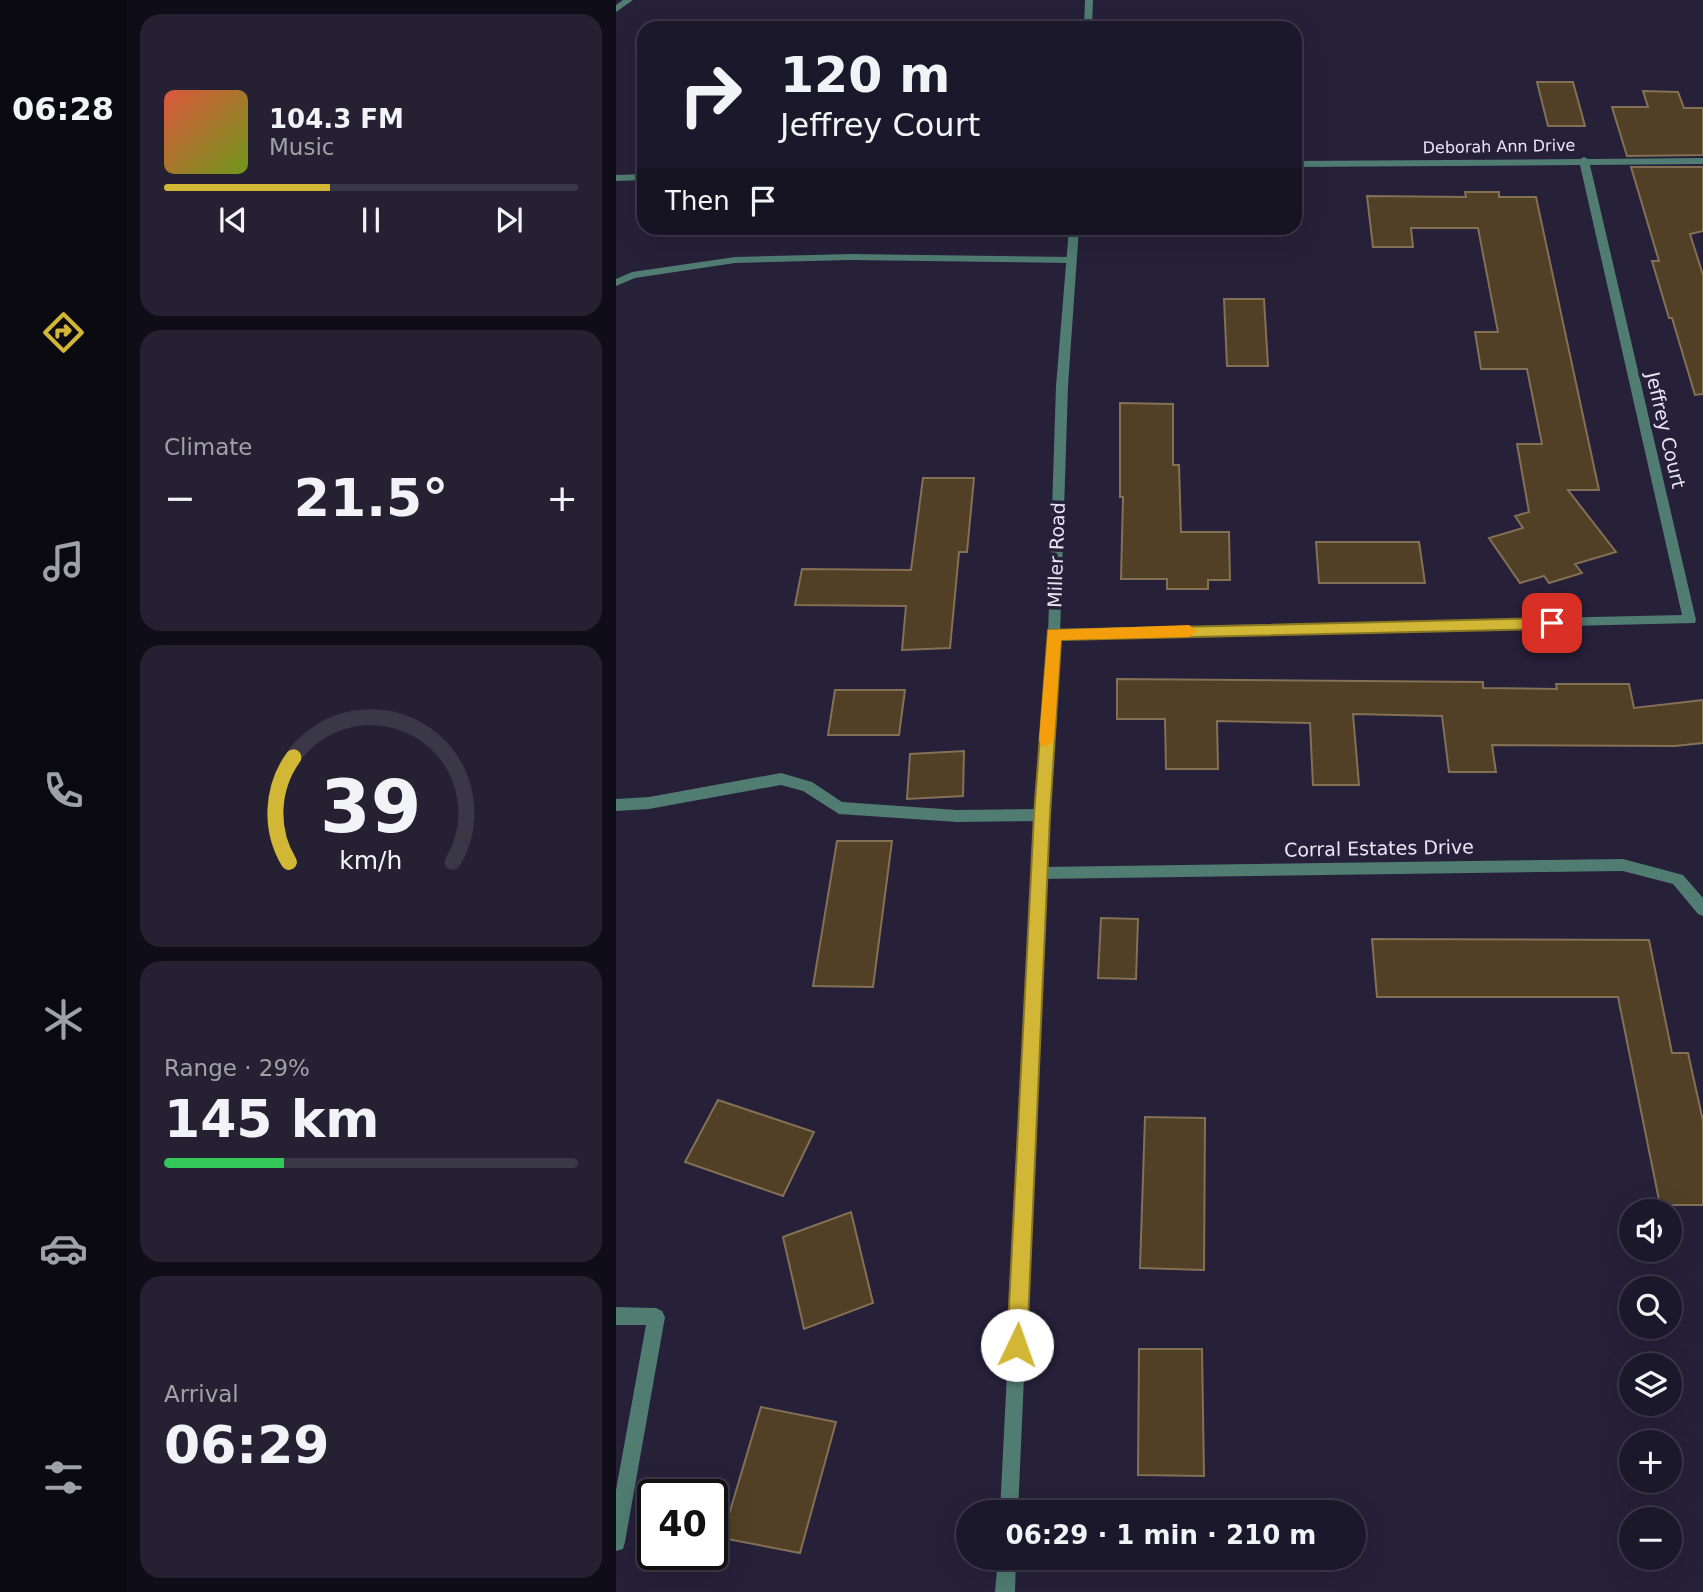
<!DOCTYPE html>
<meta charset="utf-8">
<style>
:root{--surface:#1c182b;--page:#252133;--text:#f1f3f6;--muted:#a0a0a9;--line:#3a3747;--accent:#d2b736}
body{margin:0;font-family:"DejaVu Sans",sans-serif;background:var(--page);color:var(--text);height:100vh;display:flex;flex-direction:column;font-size:26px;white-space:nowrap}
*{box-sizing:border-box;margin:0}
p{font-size:23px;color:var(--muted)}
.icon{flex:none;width:38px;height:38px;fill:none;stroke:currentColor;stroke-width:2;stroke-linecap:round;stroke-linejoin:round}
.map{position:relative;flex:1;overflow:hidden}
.side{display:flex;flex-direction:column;gap:14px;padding:14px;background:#0f0d18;width:490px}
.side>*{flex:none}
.guide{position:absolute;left:21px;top:21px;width:665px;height:214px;border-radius:21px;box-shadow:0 7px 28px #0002,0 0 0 2px var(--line);background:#1c182b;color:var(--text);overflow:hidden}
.fabs{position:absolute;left:1003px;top:1199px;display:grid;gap:14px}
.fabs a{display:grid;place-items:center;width:63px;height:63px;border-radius:50%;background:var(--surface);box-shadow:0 7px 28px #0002,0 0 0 2px var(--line);font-size:35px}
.speed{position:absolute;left:21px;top:1479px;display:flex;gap:14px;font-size:35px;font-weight:700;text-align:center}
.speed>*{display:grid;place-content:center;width:91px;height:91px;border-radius:50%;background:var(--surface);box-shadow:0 7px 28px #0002,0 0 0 2px var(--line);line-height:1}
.speed .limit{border:4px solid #111;border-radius:10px;background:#fff;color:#111}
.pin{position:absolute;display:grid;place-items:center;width:60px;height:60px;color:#fff;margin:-30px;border-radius:14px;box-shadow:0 4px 10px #0006}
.me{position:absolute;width:77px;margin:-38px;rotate:3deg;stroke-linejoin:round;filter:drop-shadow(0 0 5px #0008)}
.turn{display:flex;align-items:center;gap:24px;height:147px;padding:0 28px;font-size:32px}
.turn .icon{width:91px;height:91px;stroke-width:2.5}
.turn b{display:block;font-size:49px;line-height:60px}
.then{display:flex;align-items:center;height:66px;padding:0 28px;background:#0003;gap:14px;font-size:26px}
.big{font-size:52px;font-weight:700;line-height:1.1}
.side .widget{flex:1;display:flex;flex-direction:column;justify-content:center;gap:10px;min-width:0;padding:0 24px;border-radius:21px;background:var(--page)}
.side .dial{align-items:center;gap:0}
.dial svg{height:182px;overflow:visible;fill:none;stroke:var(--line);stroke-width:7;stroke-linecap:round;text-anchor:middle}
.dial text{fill:var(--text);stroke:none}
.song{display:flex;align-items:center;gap:21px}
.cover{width:84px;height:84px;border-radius:10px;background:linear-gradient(135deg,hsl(10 70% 55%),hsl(80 70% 35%))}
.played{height:7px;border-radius:4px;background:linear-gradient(90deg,var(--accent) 40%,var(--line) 40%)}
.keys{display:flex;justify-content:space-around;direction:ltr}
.heat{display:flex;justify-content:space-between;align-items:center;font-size:38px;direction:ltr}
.charge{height:10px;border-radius:5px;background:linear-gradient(90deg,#34c759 29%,var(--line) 0)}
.trip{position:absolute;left:340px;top:1500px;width:410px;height:70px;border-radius:35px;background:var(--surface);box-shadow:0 7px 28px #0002,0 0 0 2px var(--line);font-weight:700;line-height:70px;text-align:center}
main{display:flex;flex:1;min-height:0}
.dock{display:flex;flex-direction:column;width:126px;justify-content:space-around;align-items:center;background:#0b0a11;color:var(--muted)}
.dock .icon{width:49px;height:49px}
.dock .current{color:var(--accent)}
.dock b{font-size:32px;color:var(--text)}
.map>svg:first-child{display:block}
.building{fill:#514026;stroke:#837055;stroke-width:2}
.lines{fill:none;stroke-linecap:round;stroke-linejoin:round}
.service{fill:#507c72;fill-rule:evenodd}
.minor{fill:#507c72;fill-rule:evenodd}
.tertiary{fill:#507c72;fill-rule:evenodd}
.route{fill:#d2b736;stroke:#887723;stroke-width:2}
.slow{fill:#f59e0b}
.labels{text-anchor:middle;stroke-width:7;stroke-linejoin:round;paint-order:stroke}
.far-street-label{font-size:16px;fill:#e8e5f6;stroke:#262039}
.street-label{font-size:19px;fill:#e8e5f6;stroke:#262039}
</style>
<main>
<nav class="dock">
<b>06:28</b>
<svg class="icon current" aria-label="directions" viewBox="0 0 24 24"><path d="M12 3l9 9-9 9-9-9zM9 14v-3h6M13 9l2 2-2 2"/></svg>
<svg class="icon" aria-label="music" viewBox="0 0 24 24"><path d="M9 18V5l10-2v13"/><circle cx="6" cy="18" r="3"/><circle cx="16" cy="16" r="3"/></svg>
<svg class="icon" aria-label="phone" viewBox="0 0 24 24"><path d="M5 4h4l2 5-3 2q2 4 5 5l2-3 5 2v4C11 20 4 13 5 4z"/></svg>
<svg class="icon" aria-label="climate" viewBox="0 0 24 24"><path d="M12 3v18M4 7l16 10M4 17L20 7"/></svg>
<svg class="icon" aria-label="car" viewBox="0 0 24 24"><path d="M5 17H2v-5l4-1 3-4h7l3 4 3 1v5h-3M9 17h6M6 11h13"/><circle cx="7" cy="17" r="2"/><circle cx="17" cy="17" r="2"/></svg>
<svg class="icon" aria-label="filters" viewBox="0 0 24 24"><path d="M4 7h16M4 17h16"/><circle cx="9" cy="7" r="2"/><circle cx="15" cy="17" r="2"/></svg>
</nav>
<section class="side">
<div class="widget">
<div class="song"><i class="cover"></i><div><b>104.3 FM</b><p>Music</p></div></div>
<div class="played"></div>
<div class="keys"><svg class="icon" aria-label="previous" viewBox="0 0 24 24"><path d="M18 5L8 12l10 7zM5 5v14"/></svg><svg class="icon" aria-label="pause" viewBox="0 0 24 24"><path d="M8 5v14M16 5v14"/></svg><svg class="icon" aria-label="next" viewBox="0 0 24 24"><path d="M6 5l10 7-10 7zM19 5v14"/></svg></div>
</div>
<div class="widget"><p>Climate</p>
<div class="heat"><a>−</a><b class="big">21.5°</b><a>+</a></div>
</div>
<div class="widget dial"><svg viewBox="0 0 100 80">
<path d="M14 69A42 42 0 1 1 86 69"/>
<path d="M14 69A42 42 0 0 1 16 23" stroke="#d2b736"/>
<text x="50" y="56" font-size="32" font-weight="700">39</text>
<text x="50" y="72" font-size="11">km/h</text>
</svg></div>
<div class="widget"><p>Range · 29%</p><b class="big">145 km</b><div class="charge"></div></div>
<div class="widget"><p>Arrival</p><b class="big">06:29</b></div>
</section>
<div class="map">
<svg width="1087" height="1592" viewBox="0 0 1087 1592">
<rect width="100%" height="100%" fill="#262039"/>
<!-- building -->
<path class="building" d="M921,82H957L969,126H932Z
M1027,91L1062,92L1068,108H1087V155L1011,156L996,107H1032Z
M1015,167H1087V231L1074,234L1087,275V394L1079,395L1056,318H1053L1036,261H1043Z
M849,192H883V197H920L983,490H952L1000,552L959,564L966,573L933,583L928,576L904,583L873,538L907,528L899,516L913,512L901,444H926L911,369H865L859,332H882L862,228H795L797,247H757L751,196L850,197Z
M608,299H648L652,366H611Z
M504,403L557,404V465H563L565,532H613L614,580H592V589H551V579H505L507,497H504Z
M307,478H358L351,552H343L334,648L286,650L290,606L179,605L186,569L295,570Z
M700,542H803L809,583H703Z
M501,679L867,682V688L941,689L940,684H1013L1018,708L1087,700V743L1059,746L876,745L880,772H833L826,716L737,714L743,785H697L694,723L601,721L602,769H550L549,719H501Z
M219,690H289L283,735H212Z
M348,751L347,796L291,799L294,754Z
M221,841H276L257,987L197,986Z
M485,918L522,919L520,979L482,978Z
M756,939L1033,940L1056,1053H1072L1087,1121V1205H1044L1002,997H761Z
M102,1100L198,1132L167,1196L69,1162Z
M529,1117L589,1118L588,1270L524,1268Z
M235,1212L257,1303L188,1329L167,1237Z
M523,1349H586L588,1476L522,1475Z
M145,1407L220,1422L184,1553L106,1538Z"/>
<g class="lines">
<!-- service -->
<path class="service" d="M165,773L196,782L226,802L341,810L426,809L431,811L433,815L431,819L426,821L341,822L223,814L187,791L165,785L33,809L0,811V799L33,797Z"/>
<!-- minor -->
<path class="minor" d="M7,0H17L0,12V5Z
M968,157L972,159L1087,158V164L974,165L1080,620L1079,623L433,638L432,634L433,630L438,629L1066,615L964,165L679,167V161L964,159Z
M28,174V180L0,181V175Z
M234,254L455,257L460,260L455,263L234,260L119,263L19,278L0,286V279L16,272L119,257Z
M1007,859L1067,875L1087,898V916L1082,914L1057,884L1007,871L424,879L419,877L417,873L419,869L424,867Z
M0,1307L40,1308L46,1311L49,1317L9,1542L7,1549L0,1551V1490L30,1325H0Z"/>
<!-- tertiary -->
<path class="tertiary" d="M469,0H477L476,28H468Z
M453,228H463L452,386L444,634L433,815L402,1512H384L419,815L432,634L440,386Z
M382,1558H400L399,1592H379Z"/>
</g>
<!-- route -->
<path class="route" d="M936,618L943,623L936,629L445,640L434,815L411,1345L408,1352L401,1355L394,1352L391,1345L418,815L432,630Z"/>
<!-- slow -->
<path class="slow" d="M573,625L581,631L573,637L445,640L438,740L430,747L425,745L423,740L432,630Z"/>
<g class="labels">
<!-- far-street labels -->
<g class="far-street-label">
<text transform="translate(883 146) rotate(-1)" y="6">Deborah Ann Drive</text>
</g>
<!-- street labels -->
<g class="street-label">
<text transform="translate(1050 430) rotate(77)" y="7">Jeffrey Court</text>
<text transform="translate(440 555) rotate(-88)" y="7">Miller Road</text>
<text transform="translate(763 848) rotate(-1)" y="7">Corral Estates Drive</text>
</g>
</g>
</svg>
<div class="fabs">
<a><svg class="icon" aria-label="sound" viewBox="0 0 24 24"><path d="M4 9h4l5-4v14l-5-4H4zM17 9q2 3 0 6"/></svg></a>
<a><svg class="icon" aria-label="search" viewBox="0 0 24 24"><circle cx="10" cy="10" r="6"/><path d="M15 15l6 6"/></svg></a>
<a><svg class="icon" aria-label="layers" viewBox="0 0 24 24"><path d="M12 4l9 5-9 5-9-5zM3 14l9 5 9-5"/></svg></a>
<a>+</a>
<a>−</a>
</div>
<div class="speed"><div class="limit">40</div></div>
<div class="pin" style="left:936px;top:623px;background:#d93025"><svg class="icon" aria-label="arrive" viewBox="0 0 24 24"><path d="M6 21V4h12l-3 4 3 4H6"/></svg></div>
<svg class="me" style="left:401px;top:1345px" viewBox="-20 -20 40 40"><circle r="19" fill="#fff"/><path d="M0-13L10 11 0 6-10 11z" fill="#d2b736"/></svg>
<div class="trip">06:29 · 1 min · 210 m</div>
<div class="guide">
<div class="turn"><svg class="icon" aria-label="right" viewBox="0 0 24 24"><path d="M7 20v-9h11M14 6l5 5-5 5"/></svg><div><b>120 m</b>Jeffrey Court</div></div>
<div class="then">Then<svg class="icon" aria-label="arrive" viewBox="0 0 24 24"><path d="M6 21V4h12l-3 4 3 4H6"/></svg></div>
</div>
</div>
</main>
